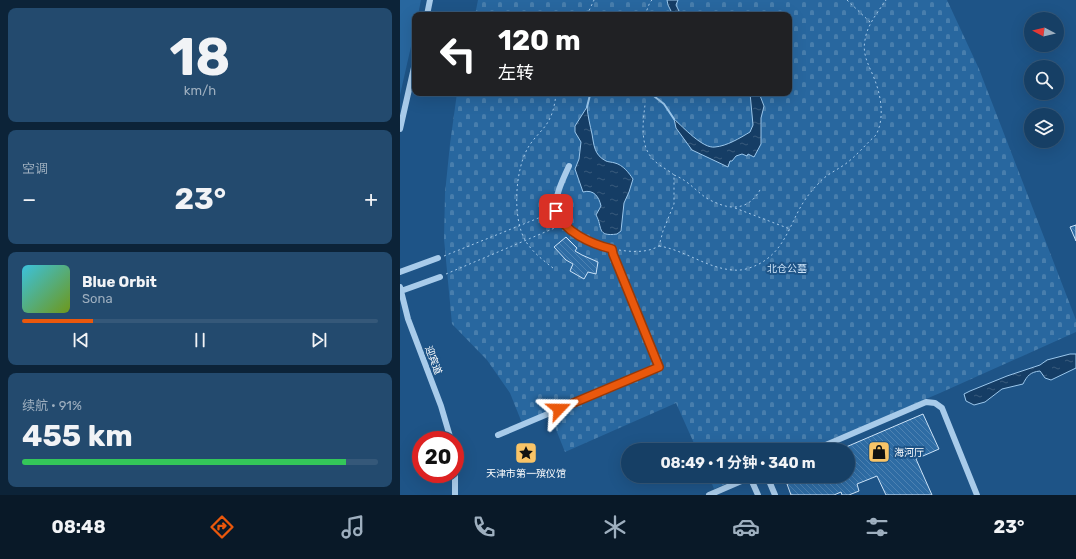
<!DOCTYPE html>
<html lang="zh">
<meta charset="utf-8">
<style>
:root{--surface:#163f65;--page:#234a6e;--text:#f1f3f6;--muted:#9eafbf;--line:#355879;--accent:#ea580c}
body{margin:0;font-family:Rubik,"Noto Sans SC",sans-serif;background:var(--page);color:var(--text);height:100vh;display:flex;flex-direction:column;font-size:15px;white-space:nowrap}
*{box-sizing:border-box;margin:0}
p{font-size:13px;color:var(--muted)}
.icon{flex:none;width:22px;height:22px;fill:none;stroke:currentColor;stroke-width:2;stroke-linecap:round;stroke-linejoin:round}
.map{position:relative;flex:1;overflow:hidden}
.details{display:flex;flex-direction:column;gap:8px;padding:8px;background:#0c2338;width:400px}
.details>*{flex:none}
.banner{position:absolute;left:12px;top:12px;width:380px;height:84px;border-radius:8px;box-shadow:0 4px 16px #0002,0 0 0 1px var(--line);background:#202124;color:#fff;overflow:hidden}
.needle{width:26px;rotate:277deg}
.controls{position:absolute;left:624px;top:12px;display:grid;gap:8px}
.controls a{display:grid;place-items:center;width:40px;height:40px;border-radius:50%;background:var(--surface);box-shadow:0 4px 16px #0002,0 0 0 1px var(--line);font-size:20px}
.speed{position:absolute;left:12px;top:431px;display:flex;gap:8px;font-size:20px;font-weight:700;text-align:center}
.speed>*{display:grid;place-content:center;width:52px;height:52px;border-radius:50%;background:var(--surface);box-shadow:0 4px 16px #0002,0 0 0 1px var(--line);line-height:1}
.speed .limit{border:6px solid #d22;background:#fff;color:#111}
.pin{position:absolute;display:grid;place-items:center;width:34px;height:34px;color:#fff;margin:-17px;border-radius:8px;box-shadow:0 2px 6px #0006}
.me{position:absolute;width:44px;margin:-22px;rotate:67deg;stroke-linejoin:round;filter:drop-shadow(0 0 3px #0008)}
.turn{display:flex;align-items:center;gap:14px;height:84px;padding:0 20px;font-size:18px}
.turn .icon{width:52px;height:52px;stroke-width:2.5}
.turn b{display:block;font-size:28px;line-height:34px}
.big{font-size:30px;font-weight:700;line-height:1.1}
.details .tile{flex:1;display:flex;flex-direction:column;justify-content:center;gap:6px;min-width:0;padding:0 14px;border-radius:8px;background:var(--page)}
.details .dial{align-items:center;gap:0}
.dial b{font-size:52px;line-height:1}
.song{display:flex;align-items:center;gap:12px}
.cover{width:48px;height:48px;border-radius:6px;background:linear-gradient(135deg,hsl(190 70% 55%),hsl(80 70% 35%))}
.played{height:4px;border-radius:2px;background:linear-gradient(90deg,var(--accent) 20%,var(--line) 20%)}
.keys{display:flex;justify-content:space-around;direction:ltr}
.heat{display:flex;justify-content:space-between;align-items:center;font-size:22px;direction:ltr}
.charge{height:6px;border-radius:3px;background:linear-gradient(90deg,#34c759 91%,var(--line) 0)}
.trip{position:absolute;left:221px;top:443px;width:234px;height:40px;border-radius:20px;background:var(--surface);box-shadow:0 4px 16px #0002,0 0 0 1px var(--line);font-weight:700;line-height:40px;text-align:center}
.tabs{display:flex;height:64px;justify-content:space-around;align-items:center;background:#091928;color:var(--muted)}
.tabs .icon{width:28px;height:28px}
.tabs .on{color:var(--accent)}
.tabs b{font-size:18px;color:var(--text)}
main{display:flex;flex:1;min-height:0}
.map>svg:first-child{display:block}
.green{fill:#28679f}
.cemetery{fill:url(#cemetery-stones)}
.water{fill:url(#water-ripples);stroke:#9bc7ec}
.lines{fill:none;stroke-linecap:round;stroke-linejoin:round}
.stream{stroke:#9bc7ec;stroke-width:2}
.building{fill:url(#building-back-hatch);stroke:#cce3f8}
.path{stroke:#a8cbea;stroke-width:1;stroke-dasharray:2 3;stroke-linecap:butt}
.minor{stroke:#a8cbea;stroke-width:6}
.route-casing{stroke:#983908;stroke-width:10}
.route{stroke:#ea580c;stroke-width:7}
.labels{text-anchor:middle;stroke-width:4;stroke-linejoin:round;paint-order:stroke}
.park-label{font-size:10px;fill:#cce3f8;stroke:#1e5487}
.street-label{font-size:10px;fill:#fff;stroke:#1e5487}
.poi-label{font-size:10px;fill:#fff;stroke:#1e5487;text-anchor:start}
</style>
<main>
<section class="details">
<div class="tile dial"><b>18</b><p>km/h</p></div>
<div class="tile"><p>空调</p>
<div class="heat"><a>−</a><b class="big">23°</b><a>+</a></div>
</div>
<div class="tile">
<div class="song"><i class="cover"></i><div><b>Blue Orbit</b><p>Sona</p></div></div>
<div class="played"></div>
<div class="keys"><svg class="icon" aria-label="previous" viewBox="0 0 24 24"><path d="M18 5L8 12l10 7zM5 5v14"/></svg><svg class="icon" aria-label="pause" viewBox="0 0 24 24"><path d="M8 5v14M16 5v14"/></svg><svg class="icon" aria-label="next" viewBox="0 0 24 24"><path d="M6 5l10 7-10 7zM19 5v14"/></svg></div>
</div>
<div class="tile"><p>续航 · 91%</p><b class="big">455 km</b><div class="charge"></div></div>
</section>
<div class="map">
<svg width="676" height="495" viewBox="0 0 676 495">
<defs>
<pattern id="cemetery-stones" width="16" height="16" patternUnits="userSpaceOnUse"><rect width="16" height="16" fill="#28679f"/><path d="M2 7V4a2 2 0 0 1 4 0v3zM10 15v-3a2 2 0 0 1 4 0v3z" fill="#487ead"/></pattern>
<pattern id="water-ripples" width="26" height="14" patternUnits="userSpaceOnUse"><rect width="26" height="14" fill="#153d65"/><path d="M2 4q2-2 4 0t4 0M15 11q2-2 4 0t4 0" fill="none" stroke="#385a7c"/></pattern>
<pattern id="building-back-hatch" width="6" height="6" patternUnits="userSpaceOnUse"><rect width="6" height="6" fill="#2e6ca4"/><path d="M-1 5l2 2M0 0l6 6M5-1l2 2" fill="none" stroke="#4d82b2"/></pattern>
</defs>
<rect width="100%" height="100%" fill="#1e5487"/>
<!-- green -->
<path class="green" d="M0,0H21L18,15H15V29L0,95Z"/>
<!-- cemetery -->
<path class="cemetery" d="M78,0H547L579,69L676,320V332L540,393L406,450H297L276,403L165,452L149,412L122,423L110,393L87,360L52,324L44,239L45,193L50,144L57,93H389V15H75Z
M309,476H344L314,489Z"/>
<!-- water -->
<path class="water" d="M267,0H278L276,5L281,15H273L268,5Z
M350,93H359L364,106L361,118V144L354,157L348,154L347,156L342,154L336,156L332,161H330L328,167L292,150L276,128L274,119C283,127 303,149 315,147C327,146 340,138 350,132L353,125Z
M187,107C188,117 190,125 192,134C194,145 194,155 206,161C208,162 212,162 215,163C223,165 229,173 233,179L229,192L224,203L221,231L217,234C196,237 203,227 196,215L201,206C199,197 194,189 183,192L175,169L179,159L181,142L175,132V126Z
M670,354H676V368L651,380L645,378L640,371C630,372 627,376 623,384L602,389L585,402L574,405L566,401L564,394L570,391L607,376L640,365L647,360Z"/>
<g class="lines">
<!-- stream -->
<path class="stream" d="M250,93L264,104L274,119
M187,107L190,95L192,93"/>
</g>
<!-- building -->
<path class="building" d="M676,225V241L670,227Z
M166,237L177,248L175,251L182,255L198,262L196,274L188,272L184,279L170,271L173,264L166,260L154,247Z
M523,414L539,449L516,459L532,495H486L477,476L457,484L459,491L449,495H442L441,492L434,495H391L387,484L393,482L391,476H448V450H439Z"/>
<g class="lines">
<!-- path -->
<path class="path" d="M447,0L471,23
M187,15L194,0
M245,15L250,2L252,0
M274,175C287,180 294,189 305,197C309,200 314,202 319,204C337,211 352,206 361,188
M335,208L390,229
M259,246C285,250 308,269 334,270C342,271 350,268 357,265C382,253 388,230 400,208C405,199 411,191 418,184C426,174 438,170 448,162C458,154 466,144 476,135C485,118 481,95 474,78C469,65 462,55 465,40C467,25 478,12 486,0
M219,250C232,252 247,253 259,246L263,231L274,204V175C267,169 257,165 251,157C240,143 243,121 245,105
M44,256L151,213
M153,268C143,260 132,252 125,240C112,217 115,168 129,146C134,138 141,132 146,125C153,115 155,104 156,93
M46,274L157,227"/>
<!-- minor -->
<path class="minor" d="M27,15L30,0
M0,129L15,63
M0,272L38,258
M0,287L8,319L41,406L51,440
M1,291L40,277
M98,435L259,367L213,254L212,249C195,245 159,231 156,211C154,197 163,179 169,166
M414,450L526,402L535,403L542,408L577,495
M55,472V495
M367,476L375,495
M350,477L358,495
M309,495L353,476"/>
</g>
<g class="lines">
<!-- route casing -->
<g class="route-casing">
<path id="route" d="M156,211C164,232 191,244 212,249L213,254L259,367L159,409"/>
</g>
<!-- route -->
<use href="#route" class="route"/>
</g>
<!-- icons -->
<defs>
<g id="shop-square" transform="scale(1.15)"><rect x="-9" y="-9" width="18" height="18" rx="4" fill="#f9c467" stroke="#1e5487"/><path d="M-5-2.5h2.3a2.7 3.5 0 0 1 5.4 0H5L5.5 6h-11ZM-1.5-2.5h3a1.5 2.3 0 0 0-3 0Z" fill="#111"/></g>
<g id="sight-square" transform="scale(1.15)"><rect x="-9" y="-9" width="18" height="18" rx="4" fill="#f9c467" stroke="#1e5487"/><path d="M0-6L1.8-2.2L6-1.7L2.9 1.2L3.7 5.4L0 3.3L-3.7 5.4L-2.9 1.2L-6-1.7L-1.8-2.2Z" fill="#111"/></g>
</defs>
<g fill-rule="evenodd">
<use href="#shop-square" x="479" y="452"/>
<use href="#sight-square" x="126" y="453"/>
</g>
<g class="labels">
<!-- park labels -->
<g class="park-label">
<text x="387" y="272">北仓公墓</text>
</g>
<!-- street labels -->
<g class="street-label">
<text transform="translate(34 360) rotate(69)" y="4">迎宾道</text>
</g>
<!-- poi labels -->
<g class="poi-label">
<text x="494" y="456">海河厅</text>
<text x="126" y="477" text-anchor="middle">天津市第一殡仪馆</text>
</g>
</g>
</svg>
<div class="controls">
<a><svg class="needle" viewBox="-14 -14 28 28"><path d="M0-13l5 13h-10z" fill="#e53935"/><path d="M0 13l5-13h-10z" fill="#9eafbf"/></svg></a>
<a><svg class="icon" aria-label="search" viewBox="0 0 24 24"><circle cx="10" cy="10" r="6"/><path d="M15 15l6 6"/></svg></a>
<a><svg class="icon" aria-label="layers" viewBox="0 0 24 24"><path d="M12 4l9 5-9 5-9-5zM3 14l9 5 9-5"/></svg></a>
</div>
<div class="speed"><div class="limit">20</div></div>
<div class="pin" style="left:156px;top:211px;background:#d93025"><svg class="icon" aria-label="arrive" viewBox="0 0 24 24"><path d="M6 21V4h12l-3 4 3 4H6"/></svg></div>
<svg class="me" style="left:159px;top:409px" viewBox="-20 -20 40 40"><path d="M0-17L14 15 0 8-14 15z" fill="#ea580c" stroke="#fff" stroke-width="4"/></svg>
<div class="trip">08:49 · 1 分钟 · 340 m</div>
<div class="banner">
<div class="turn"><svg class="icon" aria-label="left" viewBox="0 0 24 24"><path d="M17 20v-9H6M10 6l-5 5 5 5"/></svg><div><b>120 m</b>左转</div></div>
</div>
</div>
</main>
<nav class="tabs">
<b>08:48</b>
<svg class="icon on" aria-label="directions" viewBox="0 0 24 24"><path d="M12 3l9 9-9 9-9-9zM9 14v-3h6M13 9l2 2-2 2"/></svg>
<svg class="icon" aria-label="music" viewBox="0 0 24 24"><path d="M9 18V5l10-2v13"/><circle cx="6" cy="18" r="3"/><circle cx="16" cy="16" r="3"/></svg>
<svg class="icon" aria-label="phone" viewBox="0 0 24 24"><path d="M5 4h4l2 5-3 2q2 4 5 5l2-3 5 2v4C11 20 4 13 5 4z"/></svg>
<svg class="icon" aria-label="climate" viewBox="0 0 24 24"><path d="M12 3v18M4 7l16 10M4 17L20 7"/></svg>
<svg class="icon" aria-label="car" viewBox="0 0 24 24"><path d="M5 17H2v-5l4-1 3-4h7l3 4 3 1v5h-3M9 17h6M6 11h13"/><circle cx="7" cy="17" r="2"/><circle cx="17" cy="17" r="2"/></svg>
<svg class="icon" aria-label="filters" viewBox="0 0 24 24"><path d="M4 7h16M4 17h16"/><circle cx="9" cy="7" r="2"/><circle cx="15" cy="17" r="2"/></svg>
<b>23°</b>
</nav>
